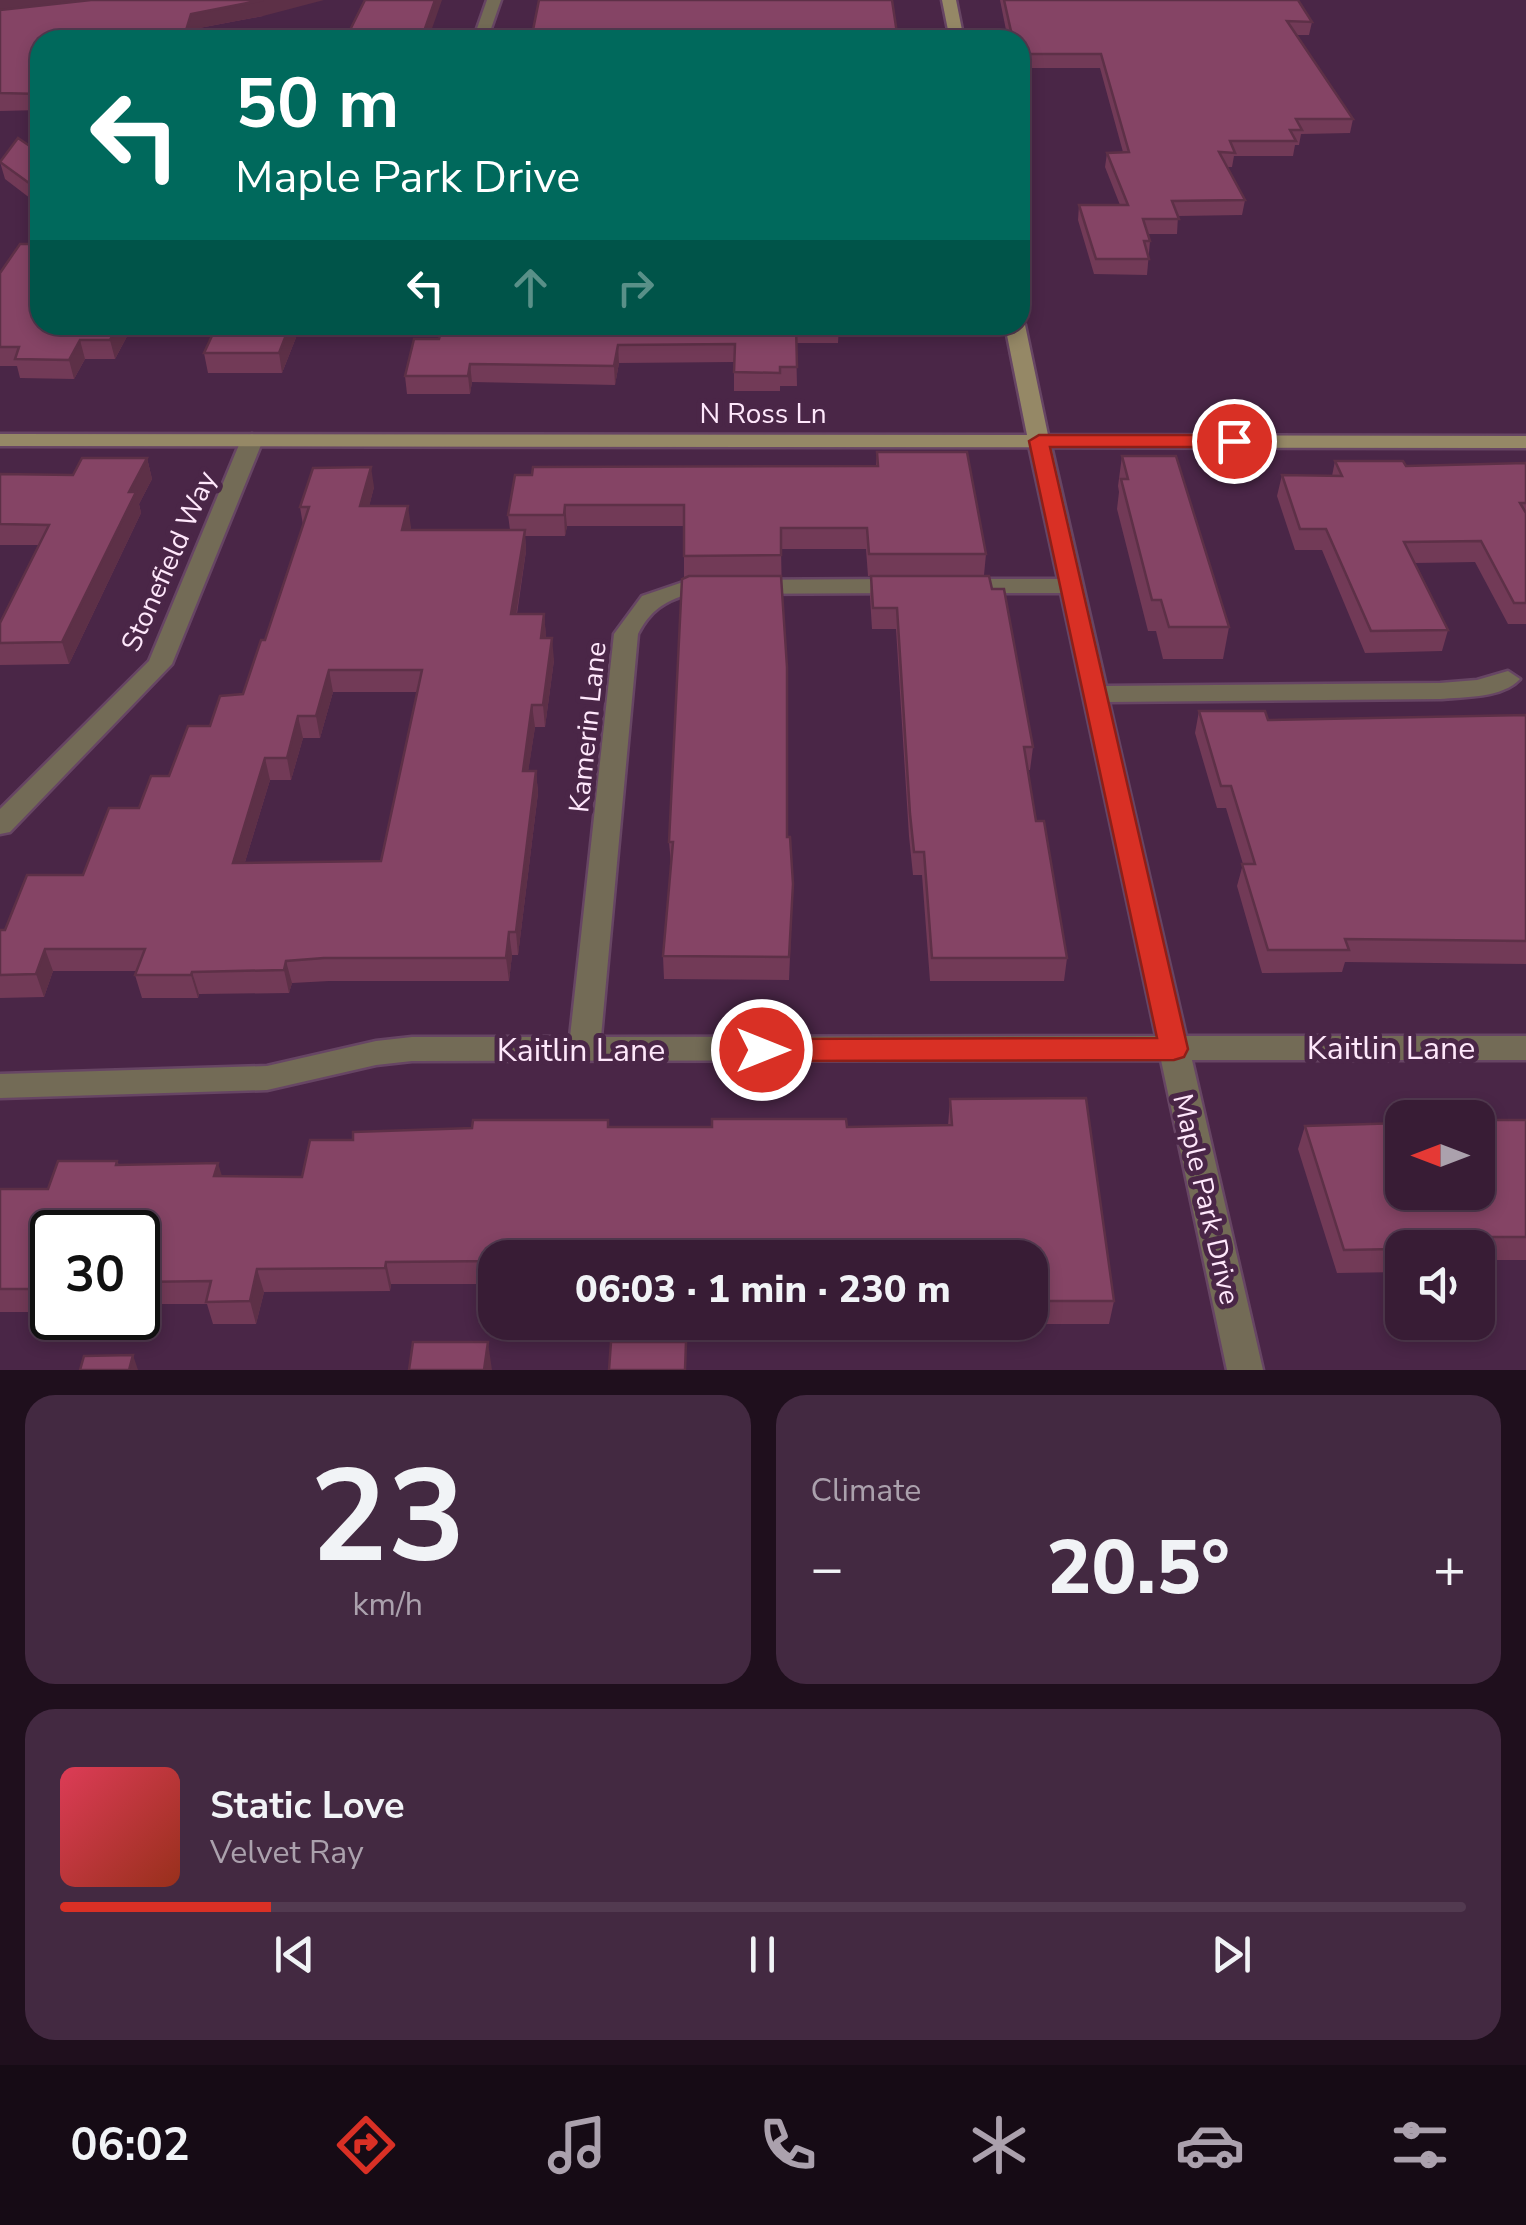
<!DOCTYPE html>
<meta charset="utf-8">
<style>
:root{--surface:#381c35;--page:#432941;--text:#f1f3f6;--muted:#aba1ad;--line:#523a50;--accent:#d93025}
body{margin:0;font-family:"Nunito Sans",sans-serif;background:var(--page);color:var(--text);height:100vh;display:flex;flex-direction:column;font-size:38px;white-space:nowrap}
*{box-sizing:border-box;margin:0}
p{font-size:32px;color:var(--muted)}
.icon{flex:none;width:55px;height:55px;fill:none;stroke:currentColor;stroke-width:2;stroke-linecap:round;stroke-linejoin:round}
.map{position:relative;height:1370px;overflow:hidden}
.drawer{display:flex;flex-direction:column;gap:25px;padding:25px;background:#1f0f1d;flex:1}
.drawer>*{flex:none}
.top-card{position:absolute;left:30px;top:30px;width:1000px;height:305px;border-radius:30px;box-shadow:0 5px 15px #0003,0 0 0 2px var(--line);background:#00695c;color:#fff;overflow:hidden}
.needle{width:65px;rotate:270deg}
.fabs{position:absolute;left:1385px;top:1100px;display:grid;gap:20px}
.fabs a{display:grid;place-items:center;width:110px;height:110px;border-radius:20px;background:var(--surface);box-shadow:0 5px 15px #0003,0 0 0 2px var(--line);font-size:50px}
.speed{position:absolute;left:30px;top:1210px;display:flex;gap:20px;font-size:50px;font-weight:700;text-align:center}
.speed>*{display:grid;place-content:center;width:130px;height:130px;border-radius:50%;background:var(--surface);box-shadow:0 5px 15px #0003,0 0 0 2px var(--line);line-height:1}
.speed .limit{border:5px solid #111;border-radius:15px;background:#fff;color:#111}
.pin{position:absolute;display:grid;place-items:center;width:85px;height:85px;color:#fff;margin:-42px;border:5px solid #fff;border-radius:50%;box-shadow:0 2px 10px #0007}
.me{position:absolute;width:110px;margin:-55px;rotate:90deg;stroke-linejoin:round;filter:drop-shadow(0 0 8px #0008)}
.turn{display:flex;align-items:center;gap:35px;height:210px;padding:0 40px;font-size:45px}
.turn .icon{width:130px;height:130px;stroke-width:2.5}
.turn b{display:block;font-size:70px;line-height:85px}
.lanes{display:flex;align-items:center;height:95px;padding:0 40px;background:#0003;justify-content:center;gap:50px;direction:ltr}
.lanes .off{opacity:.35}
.big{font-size:75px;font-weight:800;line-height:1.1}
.drawer .widget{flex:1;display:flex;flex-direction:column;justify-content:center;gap:15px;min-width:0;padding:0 35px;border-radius:30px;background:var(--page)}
.drawer .dial{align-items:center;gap:0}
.dial b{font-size:130px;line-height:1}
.song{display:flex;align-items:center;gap:30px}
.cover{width:120px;height:120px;border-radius:15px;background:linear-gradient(135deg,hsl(350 70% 55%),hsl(10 70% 35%))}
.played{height:10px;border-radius:5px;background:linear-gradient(90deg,var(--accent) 15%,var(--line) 15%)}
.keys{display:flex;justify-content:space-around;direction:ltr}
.heat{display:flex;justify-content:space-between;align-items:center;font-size:55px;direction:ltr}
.drawer .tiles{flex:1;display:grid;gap:25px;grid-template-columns:1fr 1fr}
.widget:last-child{grid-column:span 2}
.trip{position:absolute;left:478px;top:1240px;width:570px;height:100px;border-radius:30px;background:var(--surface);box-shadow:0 5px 15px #0003,0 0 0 2px var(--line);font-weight:800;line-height:100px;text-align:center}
.dock{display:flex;height:160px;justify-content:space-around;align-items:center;background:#160b15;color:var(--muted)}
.dock .icon{width:70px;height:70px}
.dock .selected{color:var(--accent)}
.dock b{font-size:45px;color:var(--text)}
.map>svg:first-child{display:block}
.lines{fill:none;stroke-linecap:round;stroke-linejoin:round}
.street-casing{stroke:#674564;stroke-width:5}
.secondary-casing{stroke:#674564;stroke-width:5}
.street{fill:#736b56;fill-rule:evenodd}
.secondary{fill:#958866;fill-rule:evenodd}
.wall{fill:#723a57;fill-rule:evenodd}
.shaded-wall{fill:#5d3047}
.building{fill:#854465;stroke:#5d3047;stroke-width:2.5;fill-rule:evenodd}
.route{fill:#d93025;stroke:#8d1f18;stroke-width:2.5}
.labels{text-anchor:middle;stroke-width:10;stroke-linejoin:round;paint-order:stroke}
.street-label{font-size:28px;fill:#fee7fb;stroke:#4a2647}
.near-street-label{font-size:32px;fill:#fee7fb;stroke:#4a2647}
</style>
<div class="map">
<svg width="1526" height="1370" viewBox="0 0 1526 1370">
<rect width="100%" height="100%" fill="#4a2647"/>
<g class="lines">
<!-- street casing -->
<g class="street-casing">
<path id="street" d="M487,0H501L487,40H473Z
M252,434L263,440L172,664L10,832L0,834V809L149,661L241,440Z
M1039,435L1050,441L1106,686L1440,683L1477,680L1508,671L1520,679C1503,698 1464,697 1440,699L1109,702L1186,1036H1526V1060H1192L1263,1370H1227L1161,1060L412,1061L376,1065L267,1090L0,1098V1074L267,1066L376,1041L412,1037H570L614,634L642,596L689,580L900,579L912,586L900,593L689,594C664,601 650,611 638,634L601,1037L1156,1036L1061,593H960L948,586L960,579H1058L1028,441Z"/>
</g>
<!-- secondary casing -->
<g class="secondary-casing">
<path id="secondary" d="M942,0H956L964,40H950Z
M1020,320L1025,325L1048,435L1526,436V448L0,446V434L1027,435L1005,325H1020Z"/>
</g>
<!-- street -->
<use href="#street" class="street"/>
<!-- secondary -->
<use href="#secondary" class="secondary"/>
</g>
<!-- wall -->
<path class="wall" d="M0,0L263,16L194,29L40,40V110L0,111Z
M1000,0H1298L1312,22L1309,35H1297L1353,119L1350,133L1301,134L1299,145H1295L1293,156H1234L1232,167H1227L1245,200L1242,215L1178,216L1177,234H1147L1150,241L1147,275L1094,274L1078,220L1079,205H1120L1105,167L1107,153L1123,152L1100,68H1020V40H1008Z
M40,153V209L39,205L5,179L0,162Z
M0,273L40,325H133L115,359H85L74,379L20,378L17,366H0Z
M217,325H295L297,335L282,373H208L204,353Z
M443,325H839L838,343H796L797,386H780V391H734V362L619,363L615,385L472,382L470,394H407L405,376L439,339Z
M877,452L986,554L984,575L868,576L866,549H781L787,837L793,884L789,980L664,979L663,956L671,864L669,842L687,577H684V526H567L565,536H525L526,551L517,614H544L546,638L554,660L545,727H535L528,771H536L538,793L518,955H512L509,981H329L292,983L289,993L199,994L198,998H142L135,975L137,971H53L44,997L0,998V930H5L83,875L139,808L169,776L210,726L243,694L265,640L303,525L300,507L374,487L369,506L411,527L410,530H510L508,515L515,475L876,466ZM333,692H417L381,861L245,862L270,780H291L303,738H320Z
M1122,456L1229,627L1223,659H1163L1156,631H1148L1117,509L1119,492L1118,486Z
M147,458L152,479L139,504L141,513L69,664L0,665V643L39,545H0V474L73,475Z
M1335,461L1406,466L1526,463V624H1508L1475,562L1415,563L1448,630L1442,651L1365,653L1322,550H1295L1277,496L1282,475L1332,476Z
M871,576L992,589L1033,747L1030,770H1028L1036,821L1067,958L1064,981H930L922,875H913L909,836L896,629H872L870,597Z
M1199,711L1268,720L1526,715V964L1345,962L1342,972L1262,973L1237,886L1243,864L1226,808H1217L1195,733Z
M950,1099L1114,1301L1109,1324H930L1030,1322V1258H495V1284H391L390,1291L264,1292L256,1324H213L207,1304H138V1232H52V1312H0V1189H48L117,1161L119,1165L222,1176L302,1177L353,1140L472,1128L608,1120L609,1127L948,1126Z
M1526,1120V1260H1478V1248H1402V1272L1337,1273L1298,1149L1305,1126Z"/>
<!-- shaded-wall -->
<path class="shaded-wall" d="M0,0H91L0,10Z
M263,0H324L263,16L194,29L191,40H183L191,14Z
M435,0H442L428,40H421Z
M119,325H133L115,359L110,340Z
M290,325H295L297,335L282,373L279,353Z
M80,340L85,359L74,379L69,360Z
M618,345L619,363L615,385L614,366Z
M470,364L472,382L470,394L468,376Z
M147,458L152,479L139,504L141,513L69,664L62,642L129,492Z
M371,467L374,487L364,527L360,506Z
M565,505L567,526L565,536L564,515Z
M408,506L411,527L405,551L402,530Z
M525,530L526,551L513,635L511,614Z
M544,614L546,635L543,660L541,638Z
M552,638L554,660L545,727L543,705Z
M329,670L333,692L320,738L316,716Z
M532,705L535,727L525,793L523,771Z
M298,716L303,738L291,780L287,758Z
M265,758L270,780L238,885L233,863Z
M536,771L538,793L518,955L516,932Z
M509,932L512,955L509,981L506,958Z
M45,949L53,971L44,997L36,974Z
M286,961L292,983L289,993L284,970Z
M192,972L199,994L198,998L191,975Z
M218,1163L225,1186L214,1176Z
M386,1262L391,1284L390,1291L385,1268Z
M257,1269L264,1292L256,1324L250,1301Z
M488,1342L492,1370H484Z
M133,1355L138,1370H129Z"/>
<!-- building -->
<path class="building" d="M91,0H263L191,14L183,40H40V94L0,93V10Z
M365,0H435L421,40H345Z
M539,0H892L898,40H531Z
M1004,0H1298L1312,22L1287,21L1353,119H1296L1302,130H1290L1296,141H1230L1235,153L1219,152L1245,200L1172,201L1179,219H1143L1150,241H1144L1149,259H1096L1079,205H1128L1107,153L1129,152L1101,54H1020V40H1013Z
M18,138L40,153V197L37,199L40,191L0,162Z
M20,244H40V325H119L110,340H80L69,360L15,359L19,347H0V273Z
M217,325H290L279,353H204Z
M443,325H809H796L797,367H780V373L734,372L735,344L618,345L614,366L470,364L468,376H405L414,339H439Z
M877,452H967L986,554H869L867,528H781V555L684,556V505H565L564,515H508L515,475H532L533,467L878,466Z
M1122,456H1176L1229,627H1169L1161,600H1152L1121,479H1128Z
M82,458H147L129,492H136L62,642L0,643V623L49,525L0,524V474L73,475Z
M1335,461H1403L1406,466L1526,463V503H1520L1526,513V603H1514L1481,541L1404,542L1448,630L1371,631L1326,529H1300L1282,475L1342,476Z
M371,467L360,506H408L402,530H525L511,614H544L541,638H552L543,705H532L523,771H536L516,932H509L506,958H324L286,961L284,970L192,972L191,975H135L145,949H45L36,974L0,975V930H5L27,875H83L109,808H139L151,776H169L188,726H210L220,696L243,694L261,640H265L309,507H300L313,468ZM329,670H422L381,861L233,863L265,758H287L298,716H316Z
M689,576H781L787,667V837H790L793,884L789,957L663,956L673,842H669L682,579Z
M871,576H989L992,589H1004L1033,747H1024L1036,821H1044L1067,958H932L924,852H914L910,814L897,608H873Z
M1199,711H1265L1268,720L1526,715V941L1345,939L1349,950H1268L1242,864H1255L1231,786H1221Z
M1086,1098L1114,1301H1030V1258H495V1261L386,1262L385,1268L257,1269L250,1301L206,1302L211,1281L138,1282V1232H52V1289H0V1189H48L58,1161H117L116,1165L218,1163L214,1176L302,1177L310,1140H353V1132L472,1128L473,1120H608V1127H712V1119H846L847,1127L952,1125L950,1099Z
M1497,1120H1526V1237H1444L1448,1248L1344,1250L1305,1126L1402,1123V1192H1478V1121Z
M413,1342H488L484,1370H409Z
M611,1342H686L685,1370H609Z
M133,1355L129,1370H80L84,1356Z"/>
<!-- route -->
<path class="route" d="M1039,435H1234L1243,441L1234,447H1050L1188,1049L1184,1057L1174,1060L762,1061L752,1058L748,1050L752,1043L762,1039L1157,1038L1029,441Z"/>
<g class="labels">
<!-- street labels -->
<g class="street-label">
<text x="763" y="423">N Ross Ln</text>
<text transform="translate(168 561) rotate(-66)" y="10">Stonefield Way</text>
<text transform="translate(587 727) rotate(-84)" y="10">Kamerin Lane</text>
<text transform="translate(1207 1199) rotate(77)" y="10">Maple Park Drive</text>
</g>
<!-- near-street labels -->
<g class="near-street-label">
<text x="1391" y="1059">Kaitlin Lane</text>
<text x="581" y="1061">Kaitlin Lane</text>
</g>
</g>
</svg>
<div class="fabs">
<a><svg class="needle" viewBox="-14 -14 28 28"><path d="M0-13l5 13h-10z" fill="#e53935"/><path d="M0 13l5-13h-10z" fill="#aba1ad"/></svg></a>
<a><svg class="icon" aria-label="sound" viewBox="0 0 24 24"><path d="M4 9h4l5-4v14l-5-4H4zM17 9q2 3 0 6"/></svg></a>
</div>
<div class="speed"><div class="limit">30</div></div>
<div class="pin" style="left:1234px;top:441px;background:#d93025"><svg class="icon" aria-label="arrive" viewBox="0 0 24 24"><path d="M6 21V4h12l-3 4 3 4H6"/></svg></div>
<svg class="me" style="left:762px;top:1050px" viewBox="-20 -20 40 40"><circle r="17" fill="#d93025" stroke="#fff" stroke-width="3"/><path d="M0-11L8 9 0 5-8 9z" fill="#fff"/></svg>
<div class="trip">06:03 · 1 min · 230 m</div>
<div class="top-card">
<div class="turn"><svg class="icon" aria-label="left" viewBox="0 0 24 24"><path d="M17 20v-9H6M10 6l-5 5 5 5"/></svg><div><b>50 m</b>Maple Park Drive</div></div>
<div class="lanes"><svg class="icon" aria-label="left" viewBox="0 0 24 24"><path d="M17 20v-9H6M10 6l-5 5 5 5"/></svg><svg class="icon off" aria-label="ahead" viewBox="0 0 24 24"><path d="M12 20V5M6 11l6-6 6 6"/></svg><svg class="icon off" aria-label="right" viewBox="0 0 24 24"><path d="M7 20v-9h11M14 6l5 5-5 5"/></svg></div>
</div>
</div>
<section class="drawer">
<div class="tiles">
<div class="widget dial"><b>23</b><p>km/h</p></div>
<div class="widget"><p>Climate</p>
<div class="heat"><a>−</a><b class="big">20.5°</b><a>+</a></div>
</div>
<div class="widget">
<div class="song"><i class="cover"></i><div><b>Static Love</b><p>Velvet Ray</p></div></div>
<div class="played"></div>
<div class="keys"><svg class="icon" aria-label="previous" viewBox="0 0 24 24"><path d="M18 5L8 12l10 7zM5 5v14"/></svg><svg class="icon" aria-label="pause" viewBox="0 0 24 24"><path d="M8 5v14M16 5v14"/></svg><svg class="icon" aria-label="next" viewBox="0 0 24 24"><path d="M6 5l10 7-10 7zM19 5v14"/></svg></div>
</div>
</div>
</section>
<nav class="dock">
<b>06:02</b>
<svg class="icon selected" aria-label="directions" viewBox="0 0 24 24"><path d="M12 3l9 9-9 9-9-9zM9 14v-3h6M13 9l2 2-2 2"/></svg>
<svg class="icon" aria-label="music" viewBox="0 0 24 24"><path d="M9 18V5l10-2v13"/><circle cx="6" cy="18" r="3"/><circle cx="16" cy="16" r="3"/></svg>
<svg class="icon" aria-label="phone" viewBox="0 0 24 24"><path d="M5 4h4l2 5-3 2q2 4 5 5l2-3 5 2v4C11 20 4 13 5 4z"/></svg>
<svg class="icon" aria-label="climate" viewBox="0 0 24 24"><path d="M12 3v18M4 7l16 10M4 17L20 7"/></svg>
<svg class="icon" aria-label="car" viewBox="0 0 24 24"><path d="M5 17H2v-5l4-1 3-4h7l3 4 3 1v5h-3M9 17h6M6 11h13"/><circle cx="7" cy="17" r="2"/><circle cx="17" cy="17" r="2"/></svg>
<svg class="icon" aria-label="filters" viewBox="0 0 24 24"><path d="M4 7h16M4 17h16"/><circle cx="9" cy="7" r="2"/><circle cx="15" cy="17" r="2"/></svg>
</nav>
